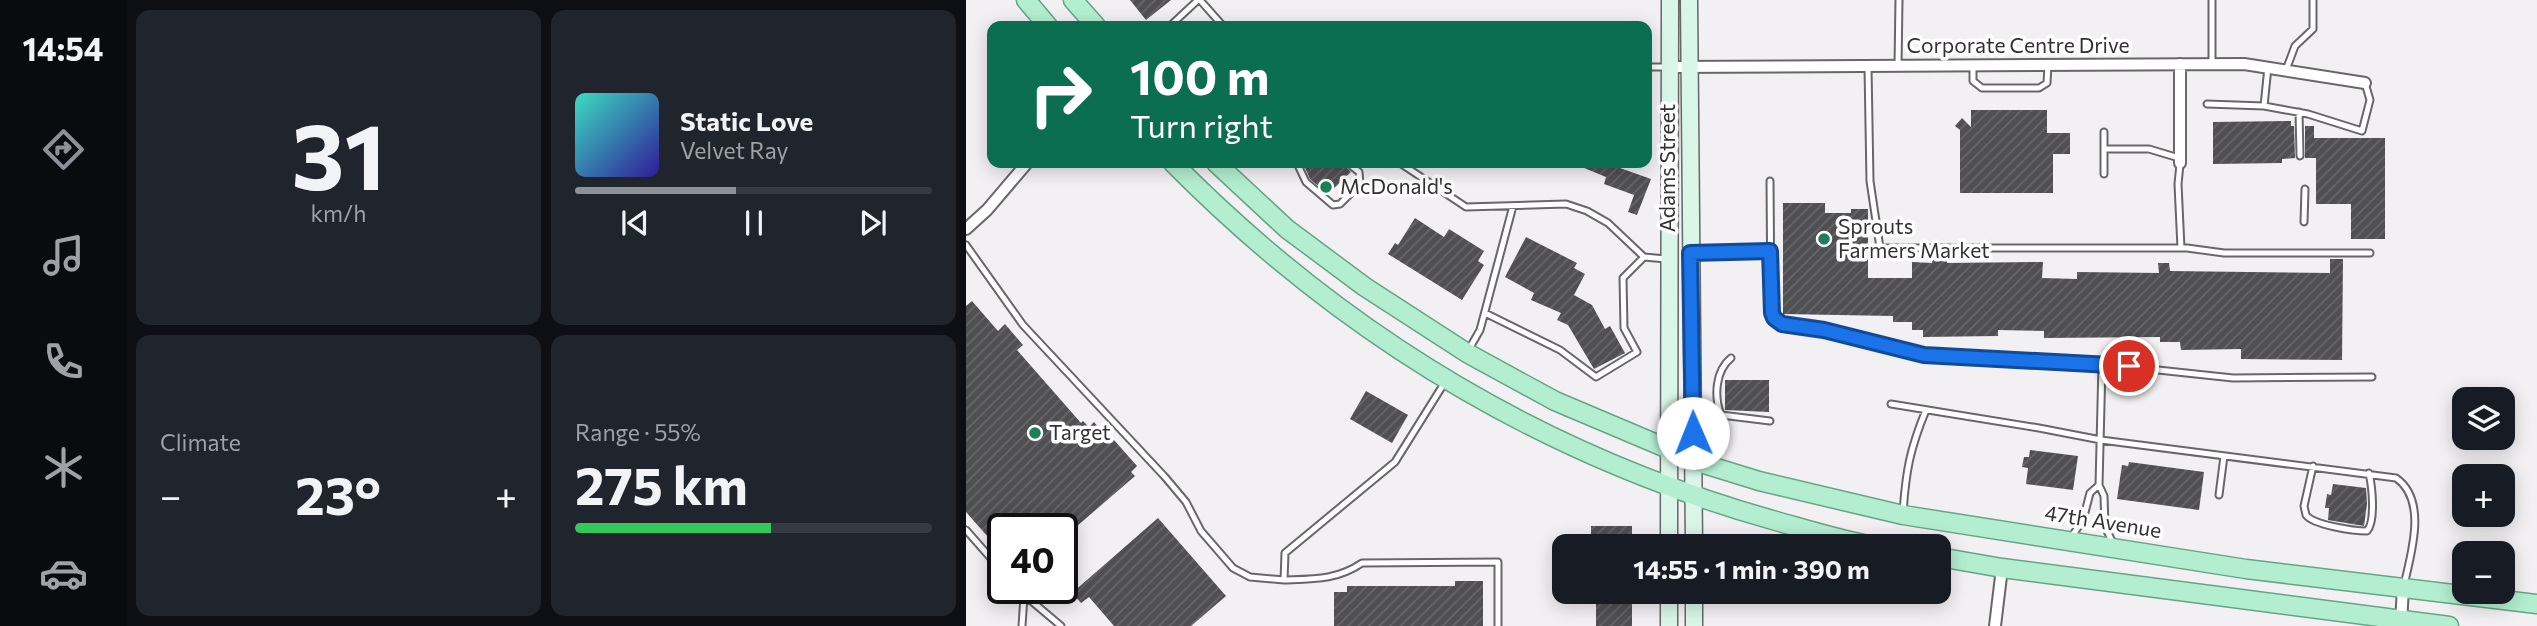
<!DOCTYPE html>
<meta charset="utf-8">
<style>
:root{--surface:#171b24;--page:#20242c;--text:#f1f3f6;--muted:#9ea1a6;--line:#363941;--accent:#8c9099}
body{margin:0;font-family:Commissioner,sans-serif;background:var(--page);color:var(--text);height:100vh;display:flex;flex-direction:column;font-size:26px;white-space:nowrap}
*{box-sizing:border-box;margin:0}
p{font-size:23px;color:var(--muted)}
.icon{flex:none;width:38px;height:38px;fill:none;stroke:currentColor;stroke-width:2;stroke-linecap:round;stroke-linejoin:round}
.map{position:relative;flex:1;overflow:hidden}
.panel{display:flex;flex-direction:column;gap:10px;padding:10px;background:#0d0f14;width:840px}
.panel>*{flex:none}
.top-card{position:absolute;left:21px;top:21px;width:665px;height:147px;border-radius:14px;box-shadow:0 4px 18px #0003;background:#0b6e4f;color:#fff;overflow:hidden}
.fabs{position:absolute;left:1486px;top:387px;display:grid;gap:14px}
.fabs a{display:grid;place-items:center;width:63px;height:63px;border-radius:14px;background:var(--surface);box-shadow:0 4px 18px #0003;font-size:35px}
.speed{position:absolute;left:21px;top:513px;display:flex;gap:14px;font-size:35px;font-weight:700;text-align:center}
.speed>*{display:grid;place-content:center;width:91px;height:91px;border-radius:50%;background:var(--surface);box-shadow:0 4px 18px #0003;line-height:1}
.speed .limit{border:4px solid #111;border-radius:10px;background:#fff;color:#111}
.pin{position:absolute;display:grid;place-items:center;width:60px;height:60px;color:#fff;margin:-30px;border:4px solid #fff;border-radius:50%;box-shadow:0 2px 7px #0007}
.me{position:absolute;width:77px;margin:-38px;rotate:359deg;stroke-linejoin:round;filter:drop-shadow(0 0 5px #0008)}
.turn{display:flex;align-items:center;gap:24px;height:147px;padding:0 28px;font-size:32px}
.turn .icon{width:91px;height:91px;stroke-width:2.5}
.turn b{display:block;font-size:49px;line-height:60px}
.big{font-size:52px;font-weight:700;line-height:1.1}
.panel .tile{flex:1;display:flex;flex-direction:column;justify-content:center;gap:10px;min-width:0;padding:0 24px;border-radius:14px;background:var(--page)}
.panel .dial{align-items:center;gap:0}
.dial b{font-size:91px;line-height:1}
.song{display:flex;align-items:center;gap:21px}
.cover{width:84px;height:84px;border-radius:10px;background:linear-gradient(135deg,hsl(170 70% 55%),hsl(250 70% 35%))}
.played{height:7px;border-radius:4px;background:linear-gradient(90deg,var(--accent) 45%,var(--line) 45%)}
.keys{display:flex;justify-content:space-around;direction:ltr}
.heat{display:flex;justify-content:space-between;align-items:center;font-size:38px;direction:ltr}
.charge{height:10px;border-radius:5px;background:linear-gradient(90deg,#34c759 55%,var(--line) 0)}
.panel .tiles{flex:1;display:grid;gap:10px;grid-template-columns:repeat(2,1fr)}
.trip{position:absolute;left:586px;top:534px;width:399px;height:70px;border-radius:14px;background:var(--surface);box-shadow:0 4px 18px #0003;font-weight:700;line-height:70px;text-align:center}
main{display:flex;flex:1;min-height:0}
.tab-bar{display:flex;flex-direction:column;width:126px;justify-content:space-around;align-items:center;background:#090b0e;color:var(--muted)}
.tab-bar .icon{width:49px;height:49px}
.tab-bar .on{color:var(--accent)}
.tab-bar b{font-size:32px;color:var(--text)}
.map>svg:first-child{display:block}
.building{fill:url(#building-hatch)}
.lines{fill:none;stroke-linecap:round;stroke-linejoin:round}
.lane-casing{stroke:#676668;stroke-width:9}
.street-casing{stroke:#676668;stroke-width:14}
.secondary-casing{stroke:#676668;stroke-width:19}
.primary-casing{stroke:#66a486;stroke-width:21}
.lane{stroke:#fff;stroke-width:5}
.street{stroke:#fff;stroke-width:10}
.secondary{stroke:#daf6e8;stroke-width:16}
.primary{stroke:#b4eed1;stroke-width:18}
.route-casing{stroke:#114b97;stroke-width:18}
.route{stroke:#1a73e8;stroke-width:12}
.poi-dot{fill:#1e8058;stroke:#fffeff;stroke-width:2.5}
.labels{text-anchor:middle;stroke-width:7;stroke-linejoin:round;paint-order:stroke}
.street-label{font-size:21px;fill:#333233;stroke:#fffeff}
.poi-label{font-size:21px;fill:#333233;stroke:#fffeff;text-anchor:start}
</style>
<main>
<nav class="tab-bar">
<b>14:54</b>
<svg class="icon on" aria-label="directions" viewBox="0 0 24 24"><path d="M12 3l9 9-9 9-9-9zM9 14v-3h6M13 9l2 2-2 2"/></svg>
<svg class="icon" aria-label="music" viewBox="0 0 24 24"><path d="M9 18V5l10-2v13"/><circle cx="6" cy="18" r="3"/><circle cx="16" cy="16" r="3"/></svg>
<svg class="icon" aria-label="phone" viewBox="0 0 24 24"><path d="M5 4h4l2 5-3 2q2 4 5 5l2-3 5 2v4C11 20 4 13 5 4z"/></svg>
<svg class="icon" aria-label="climate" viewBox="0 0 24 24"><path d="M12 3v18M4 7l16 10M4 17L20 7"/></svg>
<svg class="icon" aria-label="car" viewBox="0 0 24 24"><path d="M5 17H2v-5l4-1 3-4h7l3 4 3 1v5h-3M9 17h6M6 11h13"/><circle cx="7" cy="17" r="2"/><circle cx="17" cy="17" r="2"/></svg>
</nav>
<section class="panel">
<div class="tiles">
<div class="tile dial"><b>31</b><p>km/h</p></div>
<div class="tile">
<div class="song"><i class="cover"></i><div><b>Static Love</b><p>Velvet Ray</p></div></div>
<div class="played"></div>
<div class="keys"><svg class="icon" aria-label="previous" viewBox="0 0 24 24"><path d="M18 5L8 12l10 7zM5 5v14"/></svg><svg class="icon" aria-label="pause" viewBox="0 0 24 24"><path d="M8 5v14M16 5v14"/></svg><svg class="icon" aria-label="next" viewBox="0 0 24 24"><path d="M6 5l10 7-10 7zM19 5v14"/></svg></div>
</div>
<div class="tile"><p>Climate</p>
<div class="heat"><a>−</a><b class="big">23°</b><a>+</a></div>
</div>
<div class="tile"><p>Range · 55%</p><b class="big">275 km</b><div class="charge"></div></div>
</div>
</section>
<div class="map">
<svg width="1571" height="626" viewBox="0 0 1571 626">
<defs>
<pattern id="building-hatch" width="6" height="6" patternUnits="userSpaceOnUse" patternTransform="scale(1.75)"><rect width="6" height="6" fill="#504f51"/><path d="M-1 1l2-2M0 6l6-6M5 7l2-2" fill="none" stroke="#676668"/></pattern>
</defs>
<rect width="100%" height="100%" fill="#f2f0f3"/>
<!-- building -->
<path class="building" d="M164,0H205L180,20Z
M1005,110H1081V133H1104V154H1087V193H994V130L989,126L996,118L1005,127Z
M1325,121V126H1328L1329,158L1316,159V163L1247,164V122Z
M1339,126H1348V138H1419V239H1385V204H1350V158H1339Z
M337,163H376L385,172L362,194L344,179Z
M606,163H640L685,179L671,215L662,212L668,195L638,184L640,177Z
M817,203H859V213H885V209H902V278H946V262L966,263V253L981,254V263L1077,262L1076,278L1111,279V272L1193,273L1192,263H1203L1204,271L1364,273V259H1377L1376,360L1275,359V349L1215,350L1214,342H1194V337L1078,338V331L1032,330V336L957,337V330H946V322H927V316L817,314Z
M449,218L478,237L483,229L518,251L512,261L518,265L496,300L422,254L429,243L432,245Z
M560,237L611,263L608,268L619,274L608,295L626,305L639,329L644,326L659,353L628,369L602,325L591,320L595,313L565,300L568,293L539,277Z
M6,301L32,331L39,324L57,345L51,350L115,423L117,421L123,427L128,422L145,442L148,440L171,466L165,472L169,476L96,539V528H37V554L0,512V306Z
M759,380H803V412L759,410Z
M400,391L442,415L426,443L384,419Z
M1064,450L1112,456L1107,490L1060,484L1062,468L1056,467L1058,457H1063Z
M1163,462L1238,472L1233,510L1151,499L1156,465L1162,466Z
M1367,484L1400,488L1401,504L1398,526L1362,520L1363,508H1359L1361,494L1365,495Z
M192,518L260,596L225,626H148L123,597L115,603L106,593Z
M625,526H666V546H625Z
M489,581H517V626H368V592H381V586H489Z
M630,592H666V626H630Z"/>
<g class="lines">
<!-- lane casing -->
<g class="lane-casing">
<path id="lane" d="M234,0L257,26
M1246,0V64
M204,26L232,0
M932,66L933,0
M1007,66V81L1016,88H1073L1081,83L1082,65
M681,67H700
M902,67L904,181L914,248H1221L1258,253H1404
M1320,70L1329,46L1347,29V0
M1241,104L1298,106L1302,67
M1298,106L1342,114L1396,131L1404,100L1399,83
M1333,112L1334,156
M1138,132V174
M1138,149H1183L1213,158
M331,163L340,182L367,205L374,204L394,184L393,172L382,163
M434,163L500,207L600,204L621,211L642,223L678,257L700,259
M1214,164L1212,184L1215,248
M804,181L805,307L808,318L824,325L858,330L969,357L1136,364L1267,378L1406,377
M1338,222L1339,189
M0,245L57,325L199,477L220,502L235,531L267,568L284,577L318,580
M727,253L804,251
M519,313L594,350L630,377L671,352L658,328L657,278L678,257
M502,351L514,330L547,206
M765,358C749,371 748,397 755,415L804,421
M1136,364L1133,485L1138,496L1139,527L1148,545
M479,382L429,462L319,553L318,580C348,579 371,580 396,563L532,562V626
M925,404L1073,428L1135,440L1430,478C1462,500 1445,554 1438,585
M1347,466L1338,506L1340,515C1347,525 1388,531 1401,531C1410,521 1406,486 1403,473
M1253,495L1258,456
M937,512C940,470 944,449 960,410
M0,530L37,572
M1106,536L1117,520L1124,493L1133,485
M50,588L95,626
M56,626L58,596"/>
</g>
<!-- street casing -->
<g class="street-casing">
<path id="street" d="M1214,64V163
M703,67L1278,64L1399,83
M0,229L21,210L61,163
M1435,623L1437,588
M1029,626L1036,568"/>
</g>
<!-- secondary casing -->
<g class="secondary-casing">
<path id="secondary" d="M723,0L728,546
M703,546L704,0
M703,592V626
M728,592V626"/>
</g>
<!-- primary casing -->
<g class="primary-casing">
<path id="primary" d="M60,0L82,26
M107,0L130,26
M207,163C376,334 578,456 810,521C842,530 874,540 907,546
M250,163L321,229L399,287L501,353L589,401L738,464L793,481L937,515L1280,569L1571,604
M973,557L1036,568L1483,626"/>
</g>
<!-- lane -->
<use href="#lane" class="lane"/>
<!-- street -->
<use href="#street" class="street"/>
<!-- secondary -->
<use href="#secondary" class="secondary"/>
<!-- primary -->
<use href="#primary" class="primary"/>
</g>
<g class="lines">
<!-- route casing -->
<g class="route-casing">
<path id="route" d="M727,433L724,253L804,251L806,313L808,318L816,324L858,330L958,355L1163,366"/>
</g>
<!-- route -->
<use href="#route" class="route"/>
</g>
<!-- markers -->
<g class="poi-dot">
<circle cx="360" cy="187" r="7"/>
<circle cx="858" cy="239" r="7"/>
<circle cx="69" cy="433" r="7"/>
</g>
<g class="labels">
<!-- street labels -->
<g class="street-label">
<text x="1052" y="53">Corporate Centre Drive</text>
<text transform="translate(702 168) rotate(-90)" y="7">Adams Street</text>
<text transform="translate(1137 522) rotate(9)" y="7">47th Avenue</text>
</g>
<!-- poi labels -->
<g class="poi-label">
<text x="374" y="194">McDonald's</text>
<text x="872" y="234">Sprouts<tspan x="872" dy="24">Farmers Market</tspan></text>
<text x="83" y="440">Target</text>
</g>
</g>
</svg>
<div class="fabs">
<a><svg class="icon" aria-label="layers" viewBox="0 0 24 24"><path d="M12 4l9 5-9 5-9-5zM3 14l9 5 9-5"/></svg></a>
<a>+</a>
<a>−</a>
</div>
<div class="speed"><div class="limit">40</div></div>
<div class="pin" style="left:1163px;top:366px;background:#d93025"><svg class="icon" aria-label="arrive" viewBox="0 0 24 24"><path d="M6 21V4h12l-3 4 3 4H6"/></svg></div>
<svg class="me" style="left:727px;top:433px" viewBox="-20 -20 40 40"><circle r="19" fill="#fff"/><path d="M0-13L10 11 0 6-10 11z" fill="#1a73e8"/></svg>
<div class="trip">14:55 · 1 min · 390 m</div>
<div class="top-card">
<div class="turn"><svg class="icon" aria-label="right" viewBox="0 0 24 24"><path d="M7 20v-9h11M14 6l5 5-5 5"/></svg><div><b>100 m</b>Turn right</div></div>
</div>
</div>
</main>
